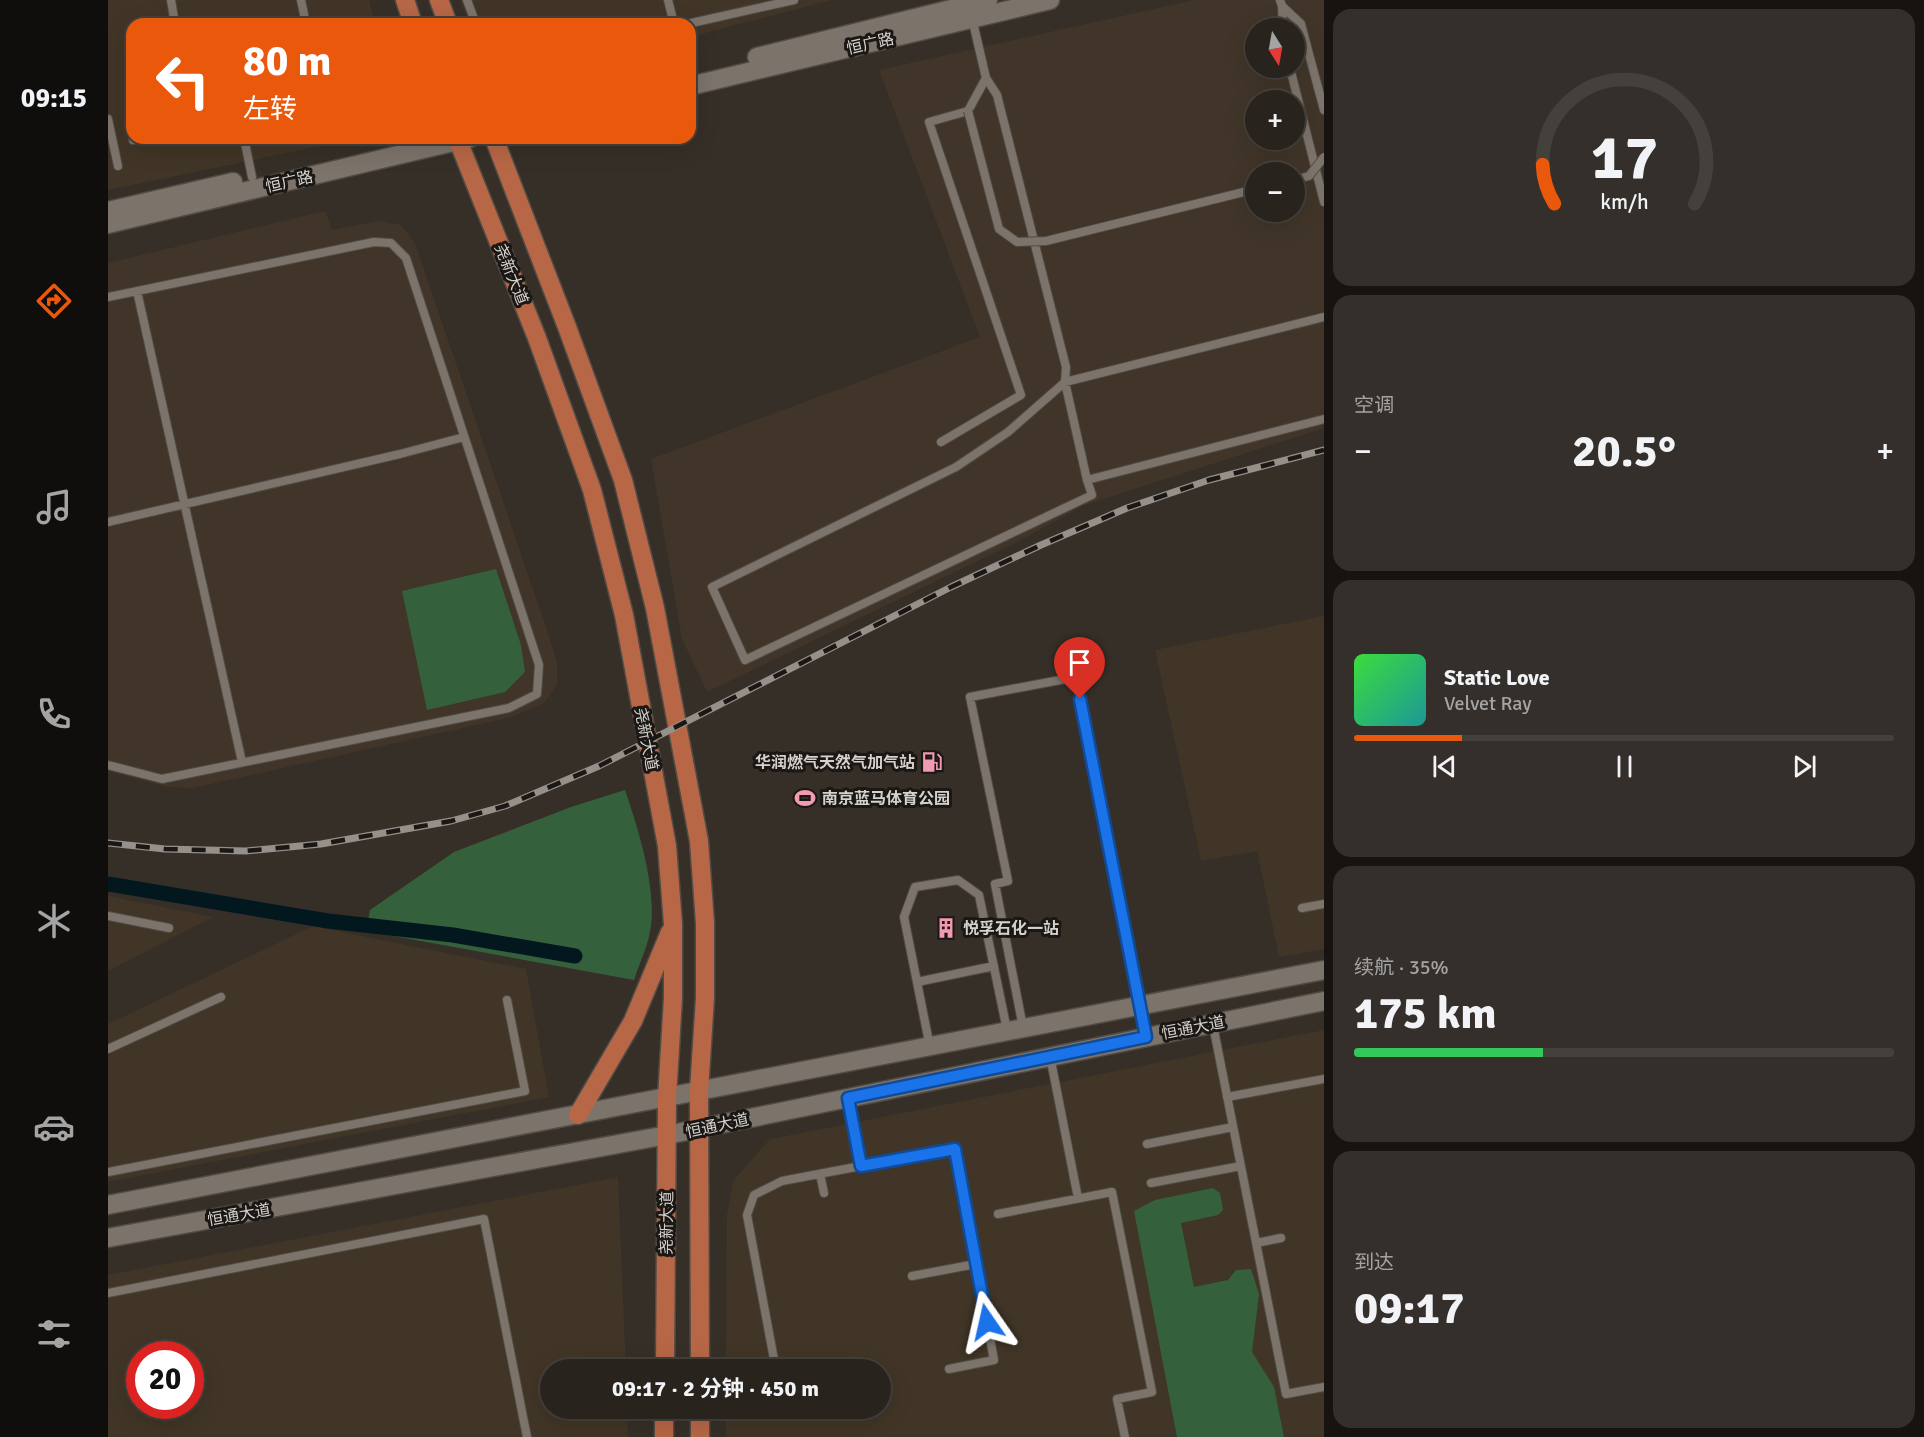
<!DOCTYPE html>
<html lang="zh">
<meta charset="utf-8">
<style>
:root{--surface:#28231d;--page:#342f2a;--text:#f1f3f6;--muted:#a5a4a4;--line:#44403b;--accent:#ea580c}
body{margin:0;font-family:Signika,"Noto Sans SC",sans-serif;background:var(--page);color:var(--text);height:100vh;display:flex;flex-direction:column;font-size:22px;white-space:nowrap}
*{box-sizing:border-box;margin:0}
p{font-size:20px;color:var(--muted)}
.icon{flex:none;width:33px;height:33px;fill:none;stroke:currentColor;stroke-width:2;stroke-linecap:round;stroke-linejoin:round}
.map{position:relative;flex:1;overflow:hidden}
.drawer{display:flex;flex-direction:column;gap:9px;padding:9px;background:#161310;width:600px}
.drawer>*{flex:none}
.banner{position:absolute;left:18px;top:18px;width:570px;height:126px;border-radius:18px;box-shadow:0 6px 24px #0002,0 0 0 2px var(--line);background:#ea580c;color:#fff;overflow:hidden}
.needle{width:39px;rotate:169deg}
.fabs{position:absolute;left:1137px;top:18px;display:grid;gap:12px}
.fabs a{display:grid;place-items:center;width:60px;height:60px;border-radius:50%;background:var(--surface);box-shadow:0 6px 24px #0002,0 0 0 2px var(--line);font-size:30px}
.speed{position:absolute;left:18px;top:1341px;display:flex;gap:12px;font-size:30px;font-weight:700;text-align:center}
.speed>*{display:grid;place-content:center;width:78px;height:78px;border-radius:50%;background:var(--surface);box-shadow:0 6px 24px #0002,0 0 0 2px var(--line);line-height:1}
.speed .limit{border:9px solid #d22;background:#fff;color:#111}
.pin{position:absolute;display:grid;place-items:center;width:51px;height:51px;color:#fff;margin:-62px -26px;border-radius:50% 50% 50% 0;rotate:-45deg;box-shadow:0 0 6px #0007}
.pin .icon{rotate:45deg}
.me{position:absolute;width:66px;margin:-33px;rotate:349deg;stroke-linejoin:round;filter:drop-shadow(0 0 4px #0008)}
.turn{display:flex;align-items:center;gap:21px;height:126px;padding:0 18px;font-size:27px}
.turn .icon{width:78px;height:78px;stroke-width:2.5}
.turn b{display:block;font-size:42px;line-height:51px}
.big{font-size:45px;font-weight:700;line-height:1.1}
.drawer .tile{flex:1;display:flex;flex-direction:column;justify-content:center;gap:9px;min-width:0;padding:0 21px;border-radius:18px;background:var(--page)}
.drawer .dial{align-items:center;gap:0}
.dial svg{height:156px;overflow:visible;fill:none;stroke:var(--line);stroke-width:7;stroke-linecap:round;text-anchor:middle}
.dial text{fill:var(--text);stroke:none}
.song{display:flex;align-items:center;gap:18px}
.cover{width:72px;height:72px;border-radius:9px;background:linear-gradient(135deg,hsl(120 70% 55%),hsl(180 70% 35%))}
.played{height:6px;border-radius:3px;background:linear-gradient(90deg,var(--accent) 20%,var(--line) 20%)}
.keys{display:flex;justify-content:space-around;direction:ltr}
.heat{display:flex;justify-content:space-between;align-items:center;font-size:33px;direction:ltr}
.charge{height:9px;border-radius:4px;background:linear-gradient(90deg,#34c759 35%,var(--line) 0)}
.trip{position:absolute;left:432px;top:1359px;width:351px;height:60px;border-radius:30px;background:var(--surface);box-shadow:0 6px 24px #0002,0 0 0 2px var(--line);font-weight:700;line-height:60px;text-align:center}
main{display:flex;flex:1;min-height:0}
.tabs{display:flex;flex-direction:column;width:108px;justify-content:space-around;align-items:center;background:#100e0c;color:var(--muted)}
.tabs .icon{width:42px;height:42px}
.tabs .active{color:var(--accent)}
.tabs b{font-size:27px;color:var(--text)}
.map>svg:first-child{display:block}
.built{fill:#403528;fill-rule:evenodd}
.industrial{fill:#403526;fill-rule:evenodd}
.green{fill:#34613c}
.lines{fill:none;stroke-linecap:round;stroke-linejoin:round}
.canal{stroke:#02181e;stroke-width:15}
.service-casing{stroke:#514b45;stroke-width:10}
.tertiary-casing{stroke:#514b45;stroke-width:21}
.secondary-casing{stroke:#514b45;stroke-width:21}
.primary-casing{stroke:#514b45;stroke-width:21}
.service{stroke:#7c746b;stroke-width:8}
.tertiary{stroke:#7c746b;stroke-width:18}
.secondary{stroke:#7c746b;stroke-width:18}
.primary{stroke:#b76746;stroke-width:18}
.rail-casing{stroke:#95908a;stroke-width:7}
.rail{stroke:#1a1714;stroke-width:4.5;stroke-dasharray:14;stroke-linecap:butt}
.service-bridge-casing{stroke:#514b45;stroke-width:10;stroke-linecap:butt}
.service-bridge{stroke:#7c746b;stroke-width:8}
.route-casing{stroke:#114b97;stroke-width:15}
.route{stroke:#1a73e8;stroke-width:10}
.labels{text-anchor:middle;stroke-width:6;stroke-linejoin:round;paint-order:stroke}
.street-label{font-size:16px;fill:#d5d1cc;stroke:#1a1714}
.poi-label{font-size:16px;font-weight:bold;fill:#d5d1cc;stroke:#1a1714;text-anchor:start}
</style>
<main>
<nav class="tabs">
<b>09:15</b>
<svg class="icon active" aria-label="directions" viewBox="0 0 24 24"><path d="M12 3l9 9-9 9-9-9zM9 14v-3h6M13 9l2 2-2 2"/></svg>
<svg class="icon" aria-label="music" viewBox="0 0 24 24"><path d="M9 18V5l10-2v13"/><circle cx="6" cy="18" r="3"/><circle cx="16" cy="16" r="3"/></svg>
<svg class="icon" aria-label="phone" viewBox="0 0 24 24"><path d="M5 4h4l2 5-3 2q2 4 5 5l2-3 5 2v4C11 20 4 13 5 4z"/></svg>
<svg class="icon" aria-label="climate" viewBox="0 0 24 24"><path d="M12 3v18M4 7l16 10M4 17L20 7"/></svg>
<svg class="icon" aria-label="car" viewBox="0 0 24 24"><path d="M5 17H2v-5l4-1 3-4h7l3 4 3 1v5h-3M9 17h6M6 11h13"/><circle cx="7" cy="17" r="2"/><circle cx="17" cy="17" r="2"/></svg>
<svg class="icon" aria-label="filters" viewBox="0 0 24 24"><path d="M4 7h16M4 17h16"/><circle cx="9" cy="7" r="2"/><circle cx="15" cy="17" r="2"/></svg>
</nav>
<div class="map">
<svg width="1216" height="1437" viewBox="0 0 1216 1437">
<rect width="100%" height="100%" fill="#352f27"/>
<!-- built -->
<path class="built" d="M1086,0H1216V428L977,505L913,540L599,692L574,639L543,459L872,337L771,70ZM1148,28H1186V68H1148ZM1148,100H1186V140H1148ZM1148,172H1186V212H1148Z
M217,211L224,230L270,221L293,225L307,243L440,633L449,662V685L436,703L404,717L85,788L59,787L0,771V263Z"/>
<!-- industrial -->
<path class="industrial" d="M0,0H261L267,24H24V138H252L0,190Z
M352,0H724L582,37V24H361Z
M1216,616V949L1171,957L1149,851L1093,861L1047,650Z
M0,896L105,917L0,971Z
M205,926L418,969L441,1097L0,1182V1024Z
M1216,1030V1437H618V1409L772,1408V1370L618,1369L619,1214L625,1181L662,1139Z
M510,1177L518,1369L442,1370V1408L519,1409L520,1437H0V1275ZM32,1354H82V1406H32Z"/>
<!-- green -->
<path class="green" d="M388,569L413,645L417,672L397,692L319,710L294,591Z
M517,790C530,828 550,891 542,932C539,948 531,964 526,980L258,931L262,910L346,852L463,807Z
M1105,1188L1112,1193L1115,1210L1110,1215L1073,1223L1086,1287L1120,1280L1128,1270L1143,1269L1151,1294L1144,1352L1166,1387L1176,1437H1069L1026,1211L1047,1200Z"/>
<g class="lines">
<!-- canal -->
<path class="canal" d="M0,884L220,921L345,935L467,956"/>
<!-- service casing -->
<g class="service-casing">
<path id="service" d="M63,0L67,24
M193,0L198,24
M359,0L368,24
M560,0L566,24
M1172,0L1174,6L1193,24L1216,110
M1174,6L1175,28
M864,18L878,78L889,95L958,367L957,382L900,432L848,467L604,587L637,660L984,495L979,480
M579,24L686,0
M1182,68L1216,202
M0,119L10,166
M136,138L144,177
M25,140L37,138
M29,291L134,762
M0,297L266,242L283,243L298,258L431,665L429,694L401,708L54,779L0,765
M1216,317L957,382L979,480L1216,419
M833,442L913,395L821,122L860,111L878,78
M0,522L292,454L356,437
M1194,908L1216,904
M0,916L61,928
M809,982L886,966
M1105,1025L1178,1394L1216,1387
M915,1027L887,884L900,881L862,697L968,677L1038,1037
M822,1047L796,917L807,887L850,880L871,895L899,1030
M0,1049L113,997
M942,1056L970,1198
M1119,1097L1216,1079
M740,1098L753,1166L847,1149L886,1360L841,1369
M1039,1144L1125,1127
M0,1172L417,1091L399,1000
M712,1174L716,1193
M1043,1183L1133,1166
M890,1214L1004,1192L1044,1392L1009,1399L1017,1437
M1148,1243L1173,1238
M804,1276L868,1264
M0,1293L376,1219L419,1437
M668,1370L639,1215L646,1195L674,1181L753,1166"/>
</g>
<!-- tertiary casing -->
<g class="tertiary-casing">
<path id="tertiary" d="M649,57L880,0
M582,86L942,0
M0,211L125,182
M0,224L362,138"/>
</g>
<!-- secondary casing -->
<g class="secondary-casing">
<path id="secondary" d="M0,1205L1216,970
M0,1238L559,1135L1216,1001"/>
</g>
<!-- primary casing -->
<g class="primary-casing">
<path id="primary" d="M297,0L305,24
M331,0L340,24
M349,138L429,338L484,490L516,615L559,846L565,924V998L559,1098L557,1370
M386,138L459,327L515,480L547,608L591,841L597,923V998L591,1091L592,1370
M470,1115L525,1021L562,932
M592,1408V1437
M556,1437V1408"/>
</g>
<!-- service -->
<use href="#service" class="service"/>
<!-- tertiary -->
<use href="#tertiary" class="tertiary"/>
<!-- secondary -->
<use href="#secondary" class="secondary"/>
<!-- primary -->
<use href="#primary" class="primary"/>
<!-- rail casing -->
<g class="rail-casing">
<path id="rail" d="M0,843L57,849L138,851L213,844L343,821L397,806L491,766L843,587L933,545L1019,508L1101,480L1216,450"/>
</g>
<!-- rail -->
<use href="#rail" class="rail"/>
<!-- service-bridge casing -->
<g class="service-bridge-casing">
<path id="service-bridge" d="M860,111L891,229L909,242L938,241L1148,189
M1186,180L1201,176L1216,157"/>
</g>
<!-- service-bridge -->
<use href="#service-bridge" class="service-bridge"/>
</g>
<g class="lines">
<!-- route casing -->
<g class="route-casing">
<path id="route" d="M879,1322L847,1149L753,1166L740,1098L1038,1037L972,699"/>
</g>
<!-- route -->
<use href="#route" class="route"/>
</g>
<!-- icons -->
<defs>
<g id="fuel-bare" transform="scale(1.62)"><path d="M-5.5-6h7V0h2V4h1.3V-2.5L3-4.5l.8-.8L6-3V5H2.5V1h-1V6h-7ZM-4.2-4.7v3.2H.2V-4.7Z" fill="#f19ab2" stroke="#1a1714" stroke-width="2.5" paint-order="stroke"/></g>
<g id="stadium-bare" transform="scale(1.62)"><path d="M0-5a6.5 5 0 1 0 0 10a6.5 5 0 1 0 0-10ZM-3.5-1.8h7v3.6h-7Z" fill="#f19ab2" stroke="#1a1714" stroke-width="2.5" paint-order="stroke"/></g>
<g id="building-bare" transform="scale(1.62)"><path d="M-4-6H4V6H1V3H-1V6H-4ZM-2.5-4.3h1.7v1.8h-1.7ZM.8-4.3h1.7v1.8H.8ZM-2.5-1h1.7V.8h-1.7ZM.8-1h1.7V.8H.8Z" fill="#f19ab2" stroke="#1a1714" stroke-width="2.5" paint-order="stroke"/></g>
</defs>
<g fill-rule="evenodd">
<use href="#fuel-bare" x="824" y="762"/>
<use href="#stadium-bare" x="697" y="798"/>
<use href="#building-bare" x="838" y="928"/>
</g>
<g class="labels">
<!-- street labels -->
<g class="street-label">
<text transform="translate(762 43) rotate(-13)" y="6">恒广路</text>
<text transform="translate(181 181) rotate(-13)" y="6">恒广路</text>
<text transform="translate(404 274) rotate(68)" y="6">尧新大道</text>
<text transform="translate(539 739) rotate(79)" y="6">尧新大道</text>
<text transform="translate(1085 1027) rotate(-11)" y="6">恒通大道</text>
<text transform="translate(609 1125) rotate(-12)" y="6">恒通大道</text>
<text transform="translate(131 1214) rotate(-10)" y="6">恒通大道</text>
<text transform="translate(558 1223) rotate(-89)" y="6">尧新大道</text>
</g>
<!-- poi labels -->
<g class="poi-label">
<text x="807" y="768" text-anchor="end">华润燃气天然气加气站</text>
<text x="714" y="804">南京蓝马体育公园</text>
<text x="855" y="934">悦孚石化一站</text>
</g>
</g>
</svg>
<div class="fabs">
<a><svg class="needle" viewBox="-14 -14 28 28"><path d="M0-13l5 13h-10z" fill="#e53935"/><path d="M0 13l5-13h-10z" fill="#a5a4a4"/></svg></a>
<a>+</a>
<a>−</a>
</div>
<div class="speed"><div class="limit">20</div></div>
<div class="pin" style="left:972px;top:699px;background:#d93025"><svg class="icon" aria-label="arrive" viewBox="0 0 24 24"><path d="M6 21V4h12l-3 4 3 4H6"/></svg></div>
<svg class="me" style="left:879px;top:1322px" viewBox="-20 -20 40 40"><path d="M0-17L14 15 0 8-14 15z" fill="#1a73e8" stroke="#fff" stroke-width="4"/></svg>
<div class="trip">09:17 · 2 分钟 · 450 m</div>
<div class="banner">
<div class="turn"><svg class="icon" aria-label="left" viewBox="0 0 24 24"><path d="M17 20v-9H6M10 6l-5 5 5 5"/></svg><div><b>80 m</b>左转</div></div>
</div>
</div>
<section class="drawer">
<div class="tile dial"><svg viewBox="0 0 100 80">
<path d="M14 69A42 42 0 1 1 86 69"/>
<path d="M14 69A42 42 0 0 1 8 49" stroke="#ea580c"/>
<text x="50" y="56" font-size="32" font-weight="700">17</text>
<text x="50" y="72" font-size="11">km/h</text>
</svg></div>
<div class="tile"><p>空调</p>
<div class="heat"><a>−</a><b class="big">20.5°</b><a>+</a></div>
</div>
<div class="tile">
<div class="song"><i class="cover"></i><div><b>Static Love</b><p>Velvet Ray</p></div></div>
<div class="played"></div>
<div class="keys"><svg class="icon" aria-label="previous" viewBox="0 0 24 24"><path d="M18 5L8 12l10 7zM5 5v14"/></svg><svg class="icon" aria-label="pause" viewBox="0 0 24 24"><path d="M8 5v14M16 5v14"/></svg><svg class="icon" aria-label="next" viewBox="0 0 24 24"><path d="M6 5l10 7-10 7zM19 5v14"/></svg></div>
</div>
<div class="tile"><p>续航 · 35%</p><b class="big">175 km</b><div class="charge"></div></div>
<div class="tile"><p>到达</p><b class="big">09:17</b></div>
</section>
</main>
